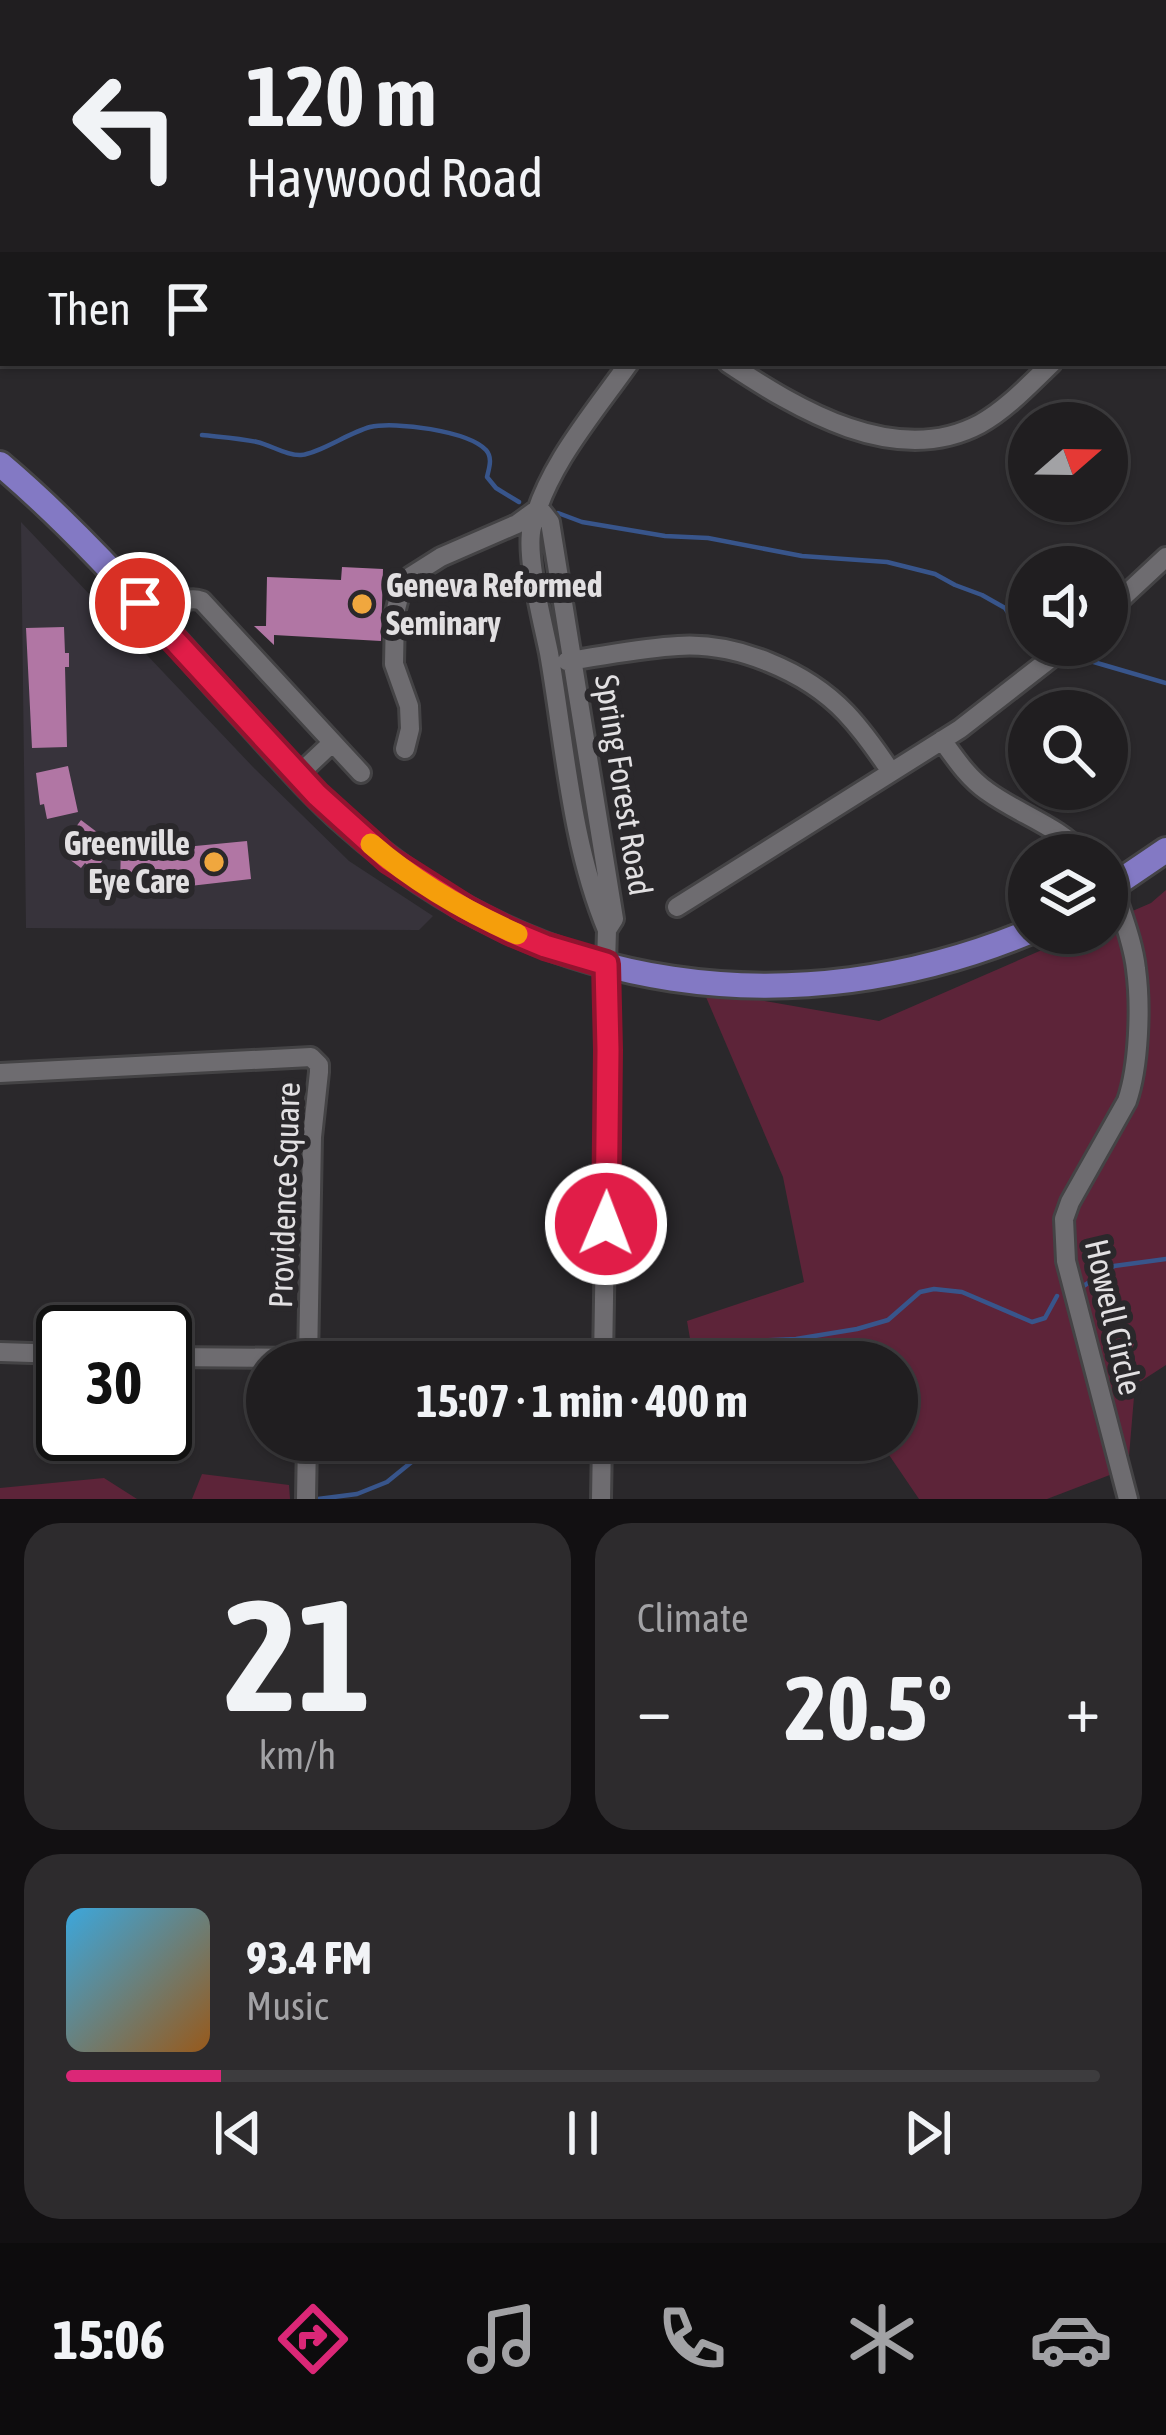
<!DOCTYPE html>
<meta charset="utf-8">
<style>
:root{--surface:#201e20;--page:#2d2b2d;--text:#f1f3f6;--muted:#a2a2a5;--line:#3d3c3e;--accent:#db2777}
body{margin:0;font-family:"Asap Condensed",sans-serif;background:var(--page);color:var(--text);height:100vh;display:flex;flex-direction:column;font-size:45px;white-space:nowrap}
*{box-sizing:border-box;margin:0}
p{font-size:39px;color:var(--muted)}
.icon{flex:none;width:66px;height:66px;fill:none;stroke:currentColor;stroke-width:2;stroke-linecap:round;stroke-linejoin:round}
.map{position:relative;height:1499px;overflow:hidden}
.side{display:flex;flex-direction:column;gap:24px;padding:24px;background:#121012;flex:1}
.side>*{flex:none}
.banner{position:absolute;left:0px;top:0px;width:1167px;height:366px;box-shadow:0 3px 9px #0004,0 0 0 3px var(--line);background:#201e20;color:var(--text);overflow:hidden}
.needle{width:78px;rotate:70deg}
.tools{position:absolute;left:1008px;top:402px;display:grid;gap:24px}
.tools a{display:grid;place-items:center;width:120px;height:120px;border-radius:50%;background:var(--surface);box-shadow:0 3px 9px #0004,0 0 0 3px var(--line);font-size:60px}
.speed{position:absolute;left:36px;top:1305px;display:flex;gap:24px;font-size:60px;font-weight:700;text-align:center}
.speed>*{display:grid;place-content:center;width:156px;height:156px;border-radius:50%;background:var(--surface);box-shadow:0 3px 9px #0004,0 0 0 3px var(--line);line-height:1}
.speed .limit{border:6px solid #111;border-radius:18px;background:#fff;color:#111}
.pin{position:absolute;display:grid;place-items:center;width:102px;height:102px;color:#fff;margin:-51px;border:6px solid #fff;border-radius:50%;box-shadow:0 3px 12px #0007}
.me{position:absolute;width:132px;margin:-66px;rotate:1deg;stroke-linejoin:round;filter:drop-shadow(0 0 9px #0008)}
.turn{display:flex;align-items:center;gap:42px;height:252px;padding:0 48px;font-size:54px}
.turn .icon{width:156px;height:156px;stroke-width:2.5}
.turn b{display:block;font-size:84px;line-height:102px}
.then{display:flex;align-items:center;height:114px;padding:0 48px;background:#0003;gap:24px;font-size:45px}
.big{font-size:90px;font-weight:700;line-height:1.1}
.side .card{flex:1;display:flex;flex-direction:column;justify-content:center;gap:18px;min-width:0;padding:0 42px;border-radius:36px;background:var(--page)}
.side .dial{align-items:center;gap:0}
.dial b{font-size:156px;line-height:1}
.song{display:flex;align-items:center;gap:36px}
.cover{width:144px;height:144px;border-radius:18px;background:linear-gradient(135deg,hsl(200 70% 55%),hsl(30 70% 35%))}
.played{height:12px;border-radius:6px;background:linear-gradient(90deg,var(--accent) 15%,var(--line) 15%)}
.keys{display:flex;justify-content:space-around;direction:ltr}
.heat{display:flex;justify-content:space-between;align-items:center;font-size:66px;direction:ltr}
.side .tiles{flex:1;display:grid;gap:24px;grid-template-columns:1fr 1fr}
.card:last-child{grid-column:span 2}
.trip{position:absolute;left:246px;top:1341px;width:672px;height:120px;border-radius:60px;background:var(--surface);box-shadow:0 3px 9px #0004,0 0 0 3px var(--line);font-weight:700;line-height:120px;text-align:center}
.menu{display:flex;height:192px;justify-content:space-around;align-items:center;background:#0d0c0d;color:var(--muted)}
.menu .icon{width:84px;height:84px}
.menu .current{color:var(--accent)}
.menu b{font-size:54px;color:var(--text)}
.map>svg:first-child{display:block}
.built{fill:#37333b}
.green{fill:#5d2439}
.lines{fill:none;stroke-linecap:round;stroke-linejoin:round}
.stream{stroke:#38558b;stroke-width:4.5}
.building{fill:#b176a4}
.minor-casing{stroke:#444345;stroke-width:24}
.major-casing{stroke:#444345;stroke-width:30}
.minor{stroke:#6e6c70;stroke-width:18}
.major{stroke:#8379c4;stroke-width:24}
.route-casing{stroke:#92132f;stroke-width:30}
.route{stroke:#e11d48;stroke-width:21}
.slow{stroke:#f59e0b;stroke-width:21}
.poi-dot{fill:#f0a73e;stroke:#2a282b;stroke-width:4.5}
.labels{text-anchor:middle;stroke-width:12;stroke-linejoin:round;paint-order:stroke}
.poi-label{font-size:33px;font-weight:bold;fill:#e2e0e2;stroke:#2a282b;text-anchor:start}
.street-label{font-size:33px;fill:#e2e0e2;stroke:#2a282b}
</style>
<div class="map">
<svg width="1166" height="1499" viewBox="0 0 1166 1499">
<rect width="100%" height="100%" fill="#2a282b"/>
<!-- built -->
<path class="built" d="M21,522L253,767L349,861L433,916L419,930L26,928Z"/>
<!-- green -->
<path class="green" d="M1166,890V1365L1135,1385L1128,1468L1047,1499H919L887,1452L770,1455L749,1440H897V1362H694L687,1321L804,1282L783,1177L703,990L879,1021L1081,933H1107V922L1151,903Z
M202,1474L289,1485L290,1499H192Z
M104,1478L137,1499H0V1488Z"/>
<g class="lines">
<!-- stream -->
<path class="stream" d="M202,435C220,437 239,438 257,442C271,445 287,456 301,455C320,453 348,433 370,427C395,421 468,431 486,450C493,458 489,468 487,477L496,488L519,502
M558,513L582,522L665,536L708,538L802,556L887,562L935,574L955,585L982,595L1005,608L1019,629L1029,636
M1073,656L1166,683
M1082,1287L1114,1266L1166,1259
M663,1362L754,1341L796,1339L857,1329L888,1320L920,1292L934,1289L962,1292L1032,1322L1045,1318L1057,1296
M318,1499L357,1494L387,1482L419,1456L464,1451L484,1440"/>
</g>
<!-- building -->
<path class="building" d="M342,567L383,569L381,641L274,635V645L254,626H266L267,577L341,580Z
M64,627L65,653H69V667H65L67,747L32,748L26,628Z
M68,766L78,812L47,819L44,804L40,805L36,773Z
M81,820L114,845L95,871L85,863L81,868L69,859L73,854L62,846Z
M247,841L251,879L190,886L120,885L121,845L185,847Z"/>
<g class="lines">
<!-- minor casing -->
<g class="minor-casing">
<path id="minor" d="M24,0L30,3
M1033,0L1034,3
M73,3L75,0
M190,3L191,0
M853,3L855,0
M0,139L3,134
M1164,287L1166,288
M0,349L3,344
M728,363C797,409 896,469 980,424C1007,409 1030,384 1052,363
M539,508L550,522L614,919L607,930L606,964L608,1050L603,1362
M1107,612L1166,557
M156,621C170,610 184,594 202,601L361,773
M567,661C604,656 641,648 678,646C736,642 806,671 846,713C863,731 877,751 891,772
M942,740C955,758 968,778 987,791C1020,815 1057,825 1084,855
M405,749L410,729L409,706L394,664L395,613L402,585L411,576L441,557L517,524L539,508
M298,775L332,743
M1107,880L1113,886C1121,913 1133,941 1136,969C1141,1006 1139,1066 1127,1101L1070,1202L1064,1219L1066,1261L1128,1499
M677,907L960,729L1068,645
M607,930C571,844 565,745 549,653C543,623 525,555 532,527C547,466 593,414 629,363
M0,1073L311,1057L319,1065V1072L312,1137L308,1362
M0,1352L63,1354
M165,1357L308,1358
M306,1499L307,1440
M601,1499L602,1440"/>
</g>
<!-- major casing -->
<g class="major-casing">
<path id="major" d="M0,464C90,540 167,633 247,720C279,755 311,793 348,825C539,995 794,1029 1029,932
M1107,890L1166,850"/>
</g>
<!-- minor -->
<use href="#minor" class="minor"/>
<!-- major -->
<use href="#major" class="major"/>
</g>
<g class="lines">
<!-- route casing -->
<g class="route-casing">
<path id="route" d="M140,603L317,795L389,860L466,909L509,931L545,946L606,964L608,1050L606,1224"/>
</g>
<!-- route -->
<use href="#route" class="route"/>
<!-- slow -->
<path class="slow" d="M371,844C414,881 465,911 517,934"/>
</g>
<!-- markers -->
<g class="poi-dot">
<circle cx="362" cy="604" r="12"/>
<circle cx="214" cy="862" r="12"/>
</g>
<g class="labels">
<!-- poi labels -->
<g class="poi-label">
<text x="386" y="597">Geneva Reformed<tspan x="386" dy="38">Seminary</tspan></text>
<text x="190" y="855" text-anchor="end">Greenville<tspan x="190" dy="38">Eye Care</tspan></text>
</g>
<!-- street labels -->
<g class="street-label">
<text transform="translate(624 785) rotate(81)" y="12">Spring Forest Road</text>
<text transform="translate(284 1195) rotate(-88)" y="12">Providence Square</text>
<text transform="translate(1114 1317) rotate(77)" y="12">Howell Circle</text>
</g>
</g>
</svg>
<div class="tools">
<a><svg class="needle" viewBox="-14 -14 28 28"><path d="M0-13l5 13h-10z" fill="#e53935"/><path d="M0 13l5-13h-10z" fill="#a2a2a5"/></svg></a>
<a><svg class="icon" aria-label="sound" viewBox="0 0 24 24"><path d="M4 9h4l5-4v14l-5-4H4zM17 9q2 3 0 6"/></svg></a>
<a><svg class="icon" aria-label="search" viewBox="0 0 24 24"><circle cx="10" cy="10" r="6"/><path d="M15 15l6 6"/></svg></a>
<a><svg class="icon" aria-label="layers" viewBox="0 0 24 24"><path d="M12 4l9 5-9 5-9-5zM3 14l9 5 9-5"/></svg></a>
</div>
<div class="speed"><div class="limit">30</div></div>
<div class="pin" style="left:140px;top:603px;background:#d93025"><svg class="icon" aria-label="arrive" viewBox="0 0 24 24"><path d="M6 21V4h12l-3 4 3 4H6"/></svg></div>
<svg class="me" style="left:606px;top:1224px" viewBox="-20 -20 40 40"><circle r="17" fill="#e11d48" stroke="#fff" stroke-width="3"/><path d="M0-11L8 9 0 5-8 9z" fill="#fff"/></svg>
<div class="trip">15:07 · 1 min · 400 m</div>
<div class="banner">
<div class="turn"><svg class="icon" aria-label="left" viewBox="0 0 24 24"><path d="M17 20v-9H6M10 6l-5 5 5 5"/></svg><div><b>120 m</b>Haywood Road</div></div>
<div class="then">Then<svg class="icon" aria-label="arrive" viewBox="0 0 24 24"><path d="M6 21V4h12l-3 4 3 4H6"/></svg></div>
</div>
</div>
<section class="side">
<div class="tiles">
<div class="card dial"><b>21</b><p>km/h</p></div>
<div class="card"><p>Climate</p>
<div class="heat"><a>−</a><b class="big">20.5°</b><a>+</a></div>
</div>
<div class="card">
<div class="song"><i class="cover"></i><div><b>93.4 FM</b><p>Music</p></div></div>
<div class="played"></div>
<div class="keys"><svg class="icon" aria-label="previous" viewBox="0 0 24 24"><path d="M18 5L8 12l10 7zM5 5v14"/></svg><svg class="icon" aria-label="pause" viewBox="0 0 24 24"><path d="M8 5v14M16 5v14"/></svg><svg class="icon" aria-label="next" viewBox="0 0 24 24"><path d="M6 5l10 7-10 7zM19 5v14"/></svg></div>
</div>
</div>
</section>
<nav class="menu">
<b>15:06</b>
<svg class="icon current" aria-label="directions" viewBox="0 0 24 24"><path d="M12 3l9 9-9 9-9-9zM9 14v-3h6M13 9l2 2-2 2"/></svg>
<svg class="icon" aria-label="music" viewBox="0 0 24 24"><path d="M9 18V5l10-2v13"/><circle cx="6" cy="18" r="3"/><circle cx="16" cy="16" r="3"/></svg>
<svg class="icon" aria-label="phone" viewBox="0 0 24 24"><path d="M5 4h4l2 5-3 2q2 4 5 5l2-3 5 2v4C11 20 4 13 5 4z"/></svg>
<svg class="icon" aria-label="climate" viewBox="0 0 24 24"><path d="M12 3v18M4 7l16 10M4 17L20 7"/></svg>
<svg class="icon" aria-label="car" viewBox="0 0 24 24"><path d="M5 17H2v-5l4-1 3-4h7l3 4 3 1v5h-3M9 17h6M6 11h13"/><circle cx="7" cy="17" r="2"/><circle cx="17" cy="17" r="2"/></svg>
</nav>
